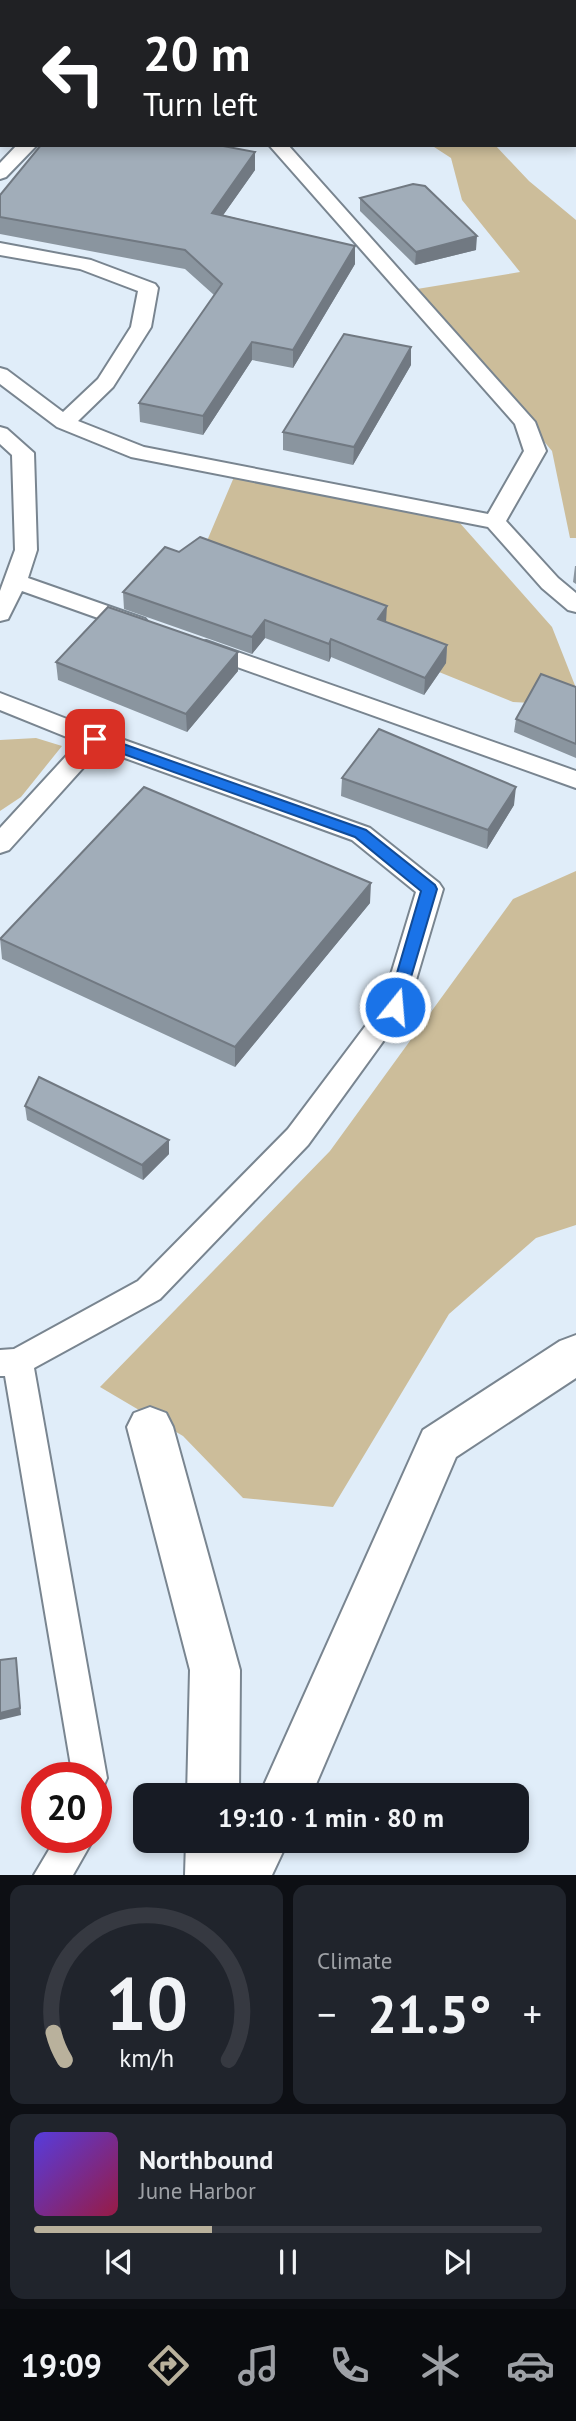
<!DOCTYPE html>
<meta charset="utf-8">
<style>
:root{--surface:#171b24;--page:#20242c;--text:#f1f3f6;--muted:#9ea1a6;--line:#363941;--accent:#b9b19c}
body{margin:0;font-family:"PT Sans",sans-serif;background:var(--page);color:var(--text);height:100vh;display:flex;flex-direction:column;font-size:26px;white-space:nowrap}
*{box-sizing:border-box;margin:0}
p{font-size:23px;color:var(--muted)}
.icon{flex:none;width:38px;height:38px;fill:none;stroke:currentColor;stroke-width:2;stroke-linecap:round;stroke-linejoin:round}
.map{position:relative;height:1875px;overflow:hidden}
.details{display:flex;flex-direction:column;gap:10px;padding:10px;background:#0d0f14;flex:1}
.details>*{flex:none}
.guide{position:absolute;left:0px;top:0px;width:578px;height:147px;box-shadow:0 4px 10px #0003;background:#202124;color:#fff;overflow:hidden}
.speed{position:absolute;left:21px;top:1762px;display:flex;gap:14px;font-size:35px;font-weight:700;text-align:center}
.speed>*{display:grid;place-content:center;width:91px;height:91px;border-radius:50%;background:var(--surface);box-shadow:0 4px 10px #0003;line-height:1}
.speed .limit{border:10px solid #d22;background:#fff;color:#111}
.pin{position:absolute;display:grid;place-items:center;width:60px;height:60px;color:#fff;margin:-30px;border-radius:14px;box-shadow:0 4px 10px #0006}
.me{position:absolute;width:77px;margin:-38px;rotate:17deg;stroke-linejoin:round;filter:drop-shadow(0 0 5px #0008)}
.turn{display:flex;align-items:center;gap:24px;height:147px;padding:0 28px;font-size:32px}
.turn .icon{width:91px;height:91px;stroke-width:2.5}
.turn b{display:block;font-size:49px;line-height:60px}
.big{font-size:52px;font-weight:700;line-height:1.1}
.details .card{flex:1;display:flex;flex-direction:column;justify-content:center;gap:10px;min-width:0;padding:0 24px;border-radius:14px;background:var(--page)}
.details .dial{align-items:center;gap:0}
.dial svg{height:182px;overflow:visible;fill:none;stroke:var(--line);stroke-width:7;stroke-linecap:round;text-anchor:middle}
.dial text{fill:var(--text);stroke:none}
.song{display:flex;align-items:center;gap:21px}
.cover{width:84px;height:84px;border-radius:10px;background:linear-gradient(135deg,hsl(250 70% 55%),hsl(340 70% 35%))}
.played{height:7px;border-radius:4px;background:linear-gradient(90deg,var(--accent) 35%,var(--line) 35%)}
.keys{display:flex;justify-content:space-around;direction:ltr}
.heat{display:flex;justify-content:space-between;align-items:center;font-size:38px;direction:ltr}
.details .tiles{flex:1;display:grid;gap:10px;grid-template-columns:1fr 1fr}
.card:last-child{grid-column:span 2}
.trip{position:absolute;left:133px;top:1783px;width:396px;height:70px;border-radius:14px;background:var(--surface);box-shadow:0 4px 10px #0003;font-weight:700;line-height:70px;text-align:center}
.tabs{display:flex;height:112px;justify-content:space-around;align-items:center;background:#090b0e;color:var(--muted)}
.tabs .icon{width:49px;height:49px}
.tabs .active{color:var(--accent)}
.tabs b{font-size:32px;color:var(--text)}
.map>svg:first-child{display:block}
.green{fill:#ccbd9a}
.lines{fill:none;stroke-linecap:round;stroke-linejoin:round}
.service-casing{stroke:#798590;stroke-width:4}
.minor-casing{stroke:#798590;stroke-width:4}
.service{fill:#fff;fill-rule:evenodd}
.minor{fill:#fff;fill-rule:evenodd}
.wall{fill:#8a959f}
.shaded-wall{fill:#717982}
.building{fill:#a1adb9;stroke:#717982;stroke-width:2}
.route{fill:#1a73e8;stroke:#114b97;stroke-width:2}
</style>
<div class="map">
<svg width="576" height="1875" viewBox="0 0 576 1875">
<rect width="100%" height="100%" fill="#e0edf9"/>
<!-- green -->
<path class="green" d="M431,145H495L529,181L576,220V538H570L552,451L417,289L520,272L462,200L451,158Z
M234,477L459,522L552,627L576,688L531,703L513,702L439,672L445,663L201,555Z
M36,738L62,746L21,797L0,811V740Z
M576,871V1225L536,1238L449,1314L333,1507L243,1498L183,1436L100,1387L330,1151L513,899Z"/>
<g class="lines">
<!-- service casing -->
<g class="service-casing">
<path id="service" d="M245,0H261L244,2Z
M453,0H470L471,2H454Z
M17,145H37L6,177L0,179V163Z
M269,145H288L535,422L546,451L506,521L558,578L576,593V612L568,610L542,588L488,527L131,457L57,427L0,384V368L7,370L63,412L98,379L131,327L138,291L80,269L0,255V243L91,260L155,284L158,288L151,327L113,387L78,421L144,447L488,514L524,451L515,424Z
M0,427L7,429L34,453L37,550L28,578L145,619L149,624L145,629L137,631L129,629L22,591L8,619L0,621V591L15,550L12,455L0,444Z
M206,641L576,771V788L198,653L194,648L198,643Z
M0,693L85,726L370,828L439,883L443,889L408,1007L308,1145L160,1299L34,1368L107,1778L102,1790L96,1792V1778H73L5,1376H0V1350L14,1349L138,1281L288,1129L382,1004L416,892L352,840L100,749L9,850L0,853V828L79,742L0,710Z
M56,1838H94L73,1875H34Z"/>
</g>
<!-- minor casing -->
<g class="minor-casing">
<path id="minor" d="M576,1335V1378L456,1457L311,1796H259L423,1430L560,1341Z
M150,1407L166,1413L173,1427L240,1670L239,1796H187L190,1670L127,1427L134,1413Z
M186,1841H288L272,1875H185Z"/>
</g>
<!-- service -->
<use href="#service" class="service"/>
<!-- minor -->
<use href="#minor" class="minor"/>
</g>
<!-- wall -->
<path class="wall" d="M255,152V170L223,215L355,246V264L293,368L252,360L203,435L140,422L139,403L214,295L185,269L0,234V195Z
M360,198L476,250L415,265L360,211Z
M411,365L353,465L283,450V432Z
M575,566H576V584L573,582Z
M123,592L386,622L447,645L446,663L424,695L331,657L329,662L265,638L252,654L124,609Z
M56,662L238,671L187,732L58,680Z
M576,687V758L514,732L516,719Z
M342,778L514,805L487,849L341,796Z
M370,903L235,1067L2,959L0,938Z
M25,1106L169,1154L143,1180L27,1120Z"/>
<!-- shaded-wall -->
<path class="shaded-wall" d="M101,0H119V2H93Z
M0,55H2V73H0Z
M255,152V170L212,231V213Z
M477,236L476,250L415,265L416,252Z
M355,246V264L293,368V350Z
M252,342V360L203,435V416Z
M411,347V365L353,465L354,447Z
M387,606L386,623L378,619Z
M265,620V638L252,654V637Z
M331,639V657L329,662V644Z
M447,645L446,663L424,695L425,678Z
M238,652V671L187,732L186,714Z
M516,787L514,805L487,849L488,830Z
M371,883L370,903L235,1067V1047Z
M169,1140V1154L143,1180L142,1165Z
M16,1658L21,1715L0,1720V1713Z"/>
<!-- building -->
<path class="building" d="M0,0H101L93,2H2V55H0Z
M124,0H199L201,2H126Z
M41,145H218L255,152L212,213L355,246L293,350L252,342L203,416L139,403L222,284L185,250L0,217V195Z
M413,184L425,186L477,236L416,252L360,198Z
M344,334L411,347L354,447L283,432Z
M200,537L387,606L378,619L447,645L425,678L331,639L329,644L265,620L252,637L123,592L165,547L179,552Z
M108,607L238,652L186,714L56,662Z
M541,674L576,687V744L516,719Z
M379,729L516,787L488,830L342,778Z
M144,787L371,883L235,1047L0,939Z
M39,1077L169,1140L142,1165L25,1106Z
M16,1658L20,1708L0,1713V1660Z"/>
<!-- route -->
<path class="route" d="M95,734L366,830L435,885L437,889L401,1011H389L387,1007L421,891L355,837L90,742L88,739L90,735Z"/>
</svg>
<div class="speed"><div class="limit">20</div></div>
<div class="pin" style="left:95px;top:739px;background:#d93025"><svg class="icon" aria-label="arrive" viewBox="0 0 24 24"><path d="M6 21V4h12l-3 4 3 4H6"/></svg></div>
<svg class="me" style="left:395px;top:1007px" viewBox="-20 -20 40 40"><circle r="17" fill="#1a73e8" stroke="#fff" stroke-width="3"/><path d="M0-11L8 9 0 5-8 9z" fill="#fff"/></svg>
<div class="trip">19:10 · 1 min · 80 m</div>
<div class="guide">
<div class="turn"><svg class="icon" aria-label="left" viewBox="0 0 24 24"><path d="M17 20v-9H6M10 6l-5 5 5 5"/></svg><div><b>20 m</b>Turn left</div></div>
</div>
</div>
<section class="details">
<div class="tiles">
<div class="card dial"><svg viewBox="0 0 100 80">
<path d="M14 69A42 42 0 1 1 86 69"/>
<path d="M14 69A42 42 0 0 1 9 57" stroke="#b9b19c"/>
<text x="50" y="56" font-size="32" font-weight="700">10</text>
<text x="50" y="72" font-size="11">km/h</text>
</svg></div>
<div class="card"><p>Climate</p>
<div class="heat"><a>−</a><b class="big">21.5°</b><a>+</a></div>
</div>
<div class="card">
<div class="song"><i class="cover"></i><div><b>Northbound</b><p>June Harbor</p></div></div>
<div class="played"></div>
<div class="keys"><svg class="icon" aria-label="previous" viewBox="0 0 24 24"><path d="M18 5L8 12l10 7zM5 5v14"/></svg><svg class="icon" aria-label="pause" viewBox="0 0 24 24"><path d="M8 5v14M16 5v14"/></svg><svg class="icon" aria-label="next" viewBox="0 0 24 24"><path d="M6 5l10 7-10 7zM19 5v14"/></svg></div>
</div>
</div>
</section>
<nav class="tabs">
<b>19:09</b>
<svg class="icon active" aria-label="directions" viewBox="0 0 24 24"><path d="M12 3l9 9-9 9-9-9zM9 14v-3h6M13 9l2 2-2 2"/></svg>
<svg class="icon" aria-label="music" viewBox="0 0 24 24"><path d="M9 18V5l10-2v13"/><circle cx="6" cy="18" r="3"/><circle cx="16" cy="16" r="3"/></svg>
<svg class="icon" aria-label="phone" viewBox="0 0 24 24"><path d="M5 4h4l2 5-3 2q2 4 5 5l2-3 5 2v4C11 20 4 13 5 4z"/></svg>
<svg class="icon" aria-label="climate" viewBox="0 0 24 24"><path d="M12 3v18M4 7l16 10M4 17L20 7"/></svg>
<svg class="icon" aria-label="car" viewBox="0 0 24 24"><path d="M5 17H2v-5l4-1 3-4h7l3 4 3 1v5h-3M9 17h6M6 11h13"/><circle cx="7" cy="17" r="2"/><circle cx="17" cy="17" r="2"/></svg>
</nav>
